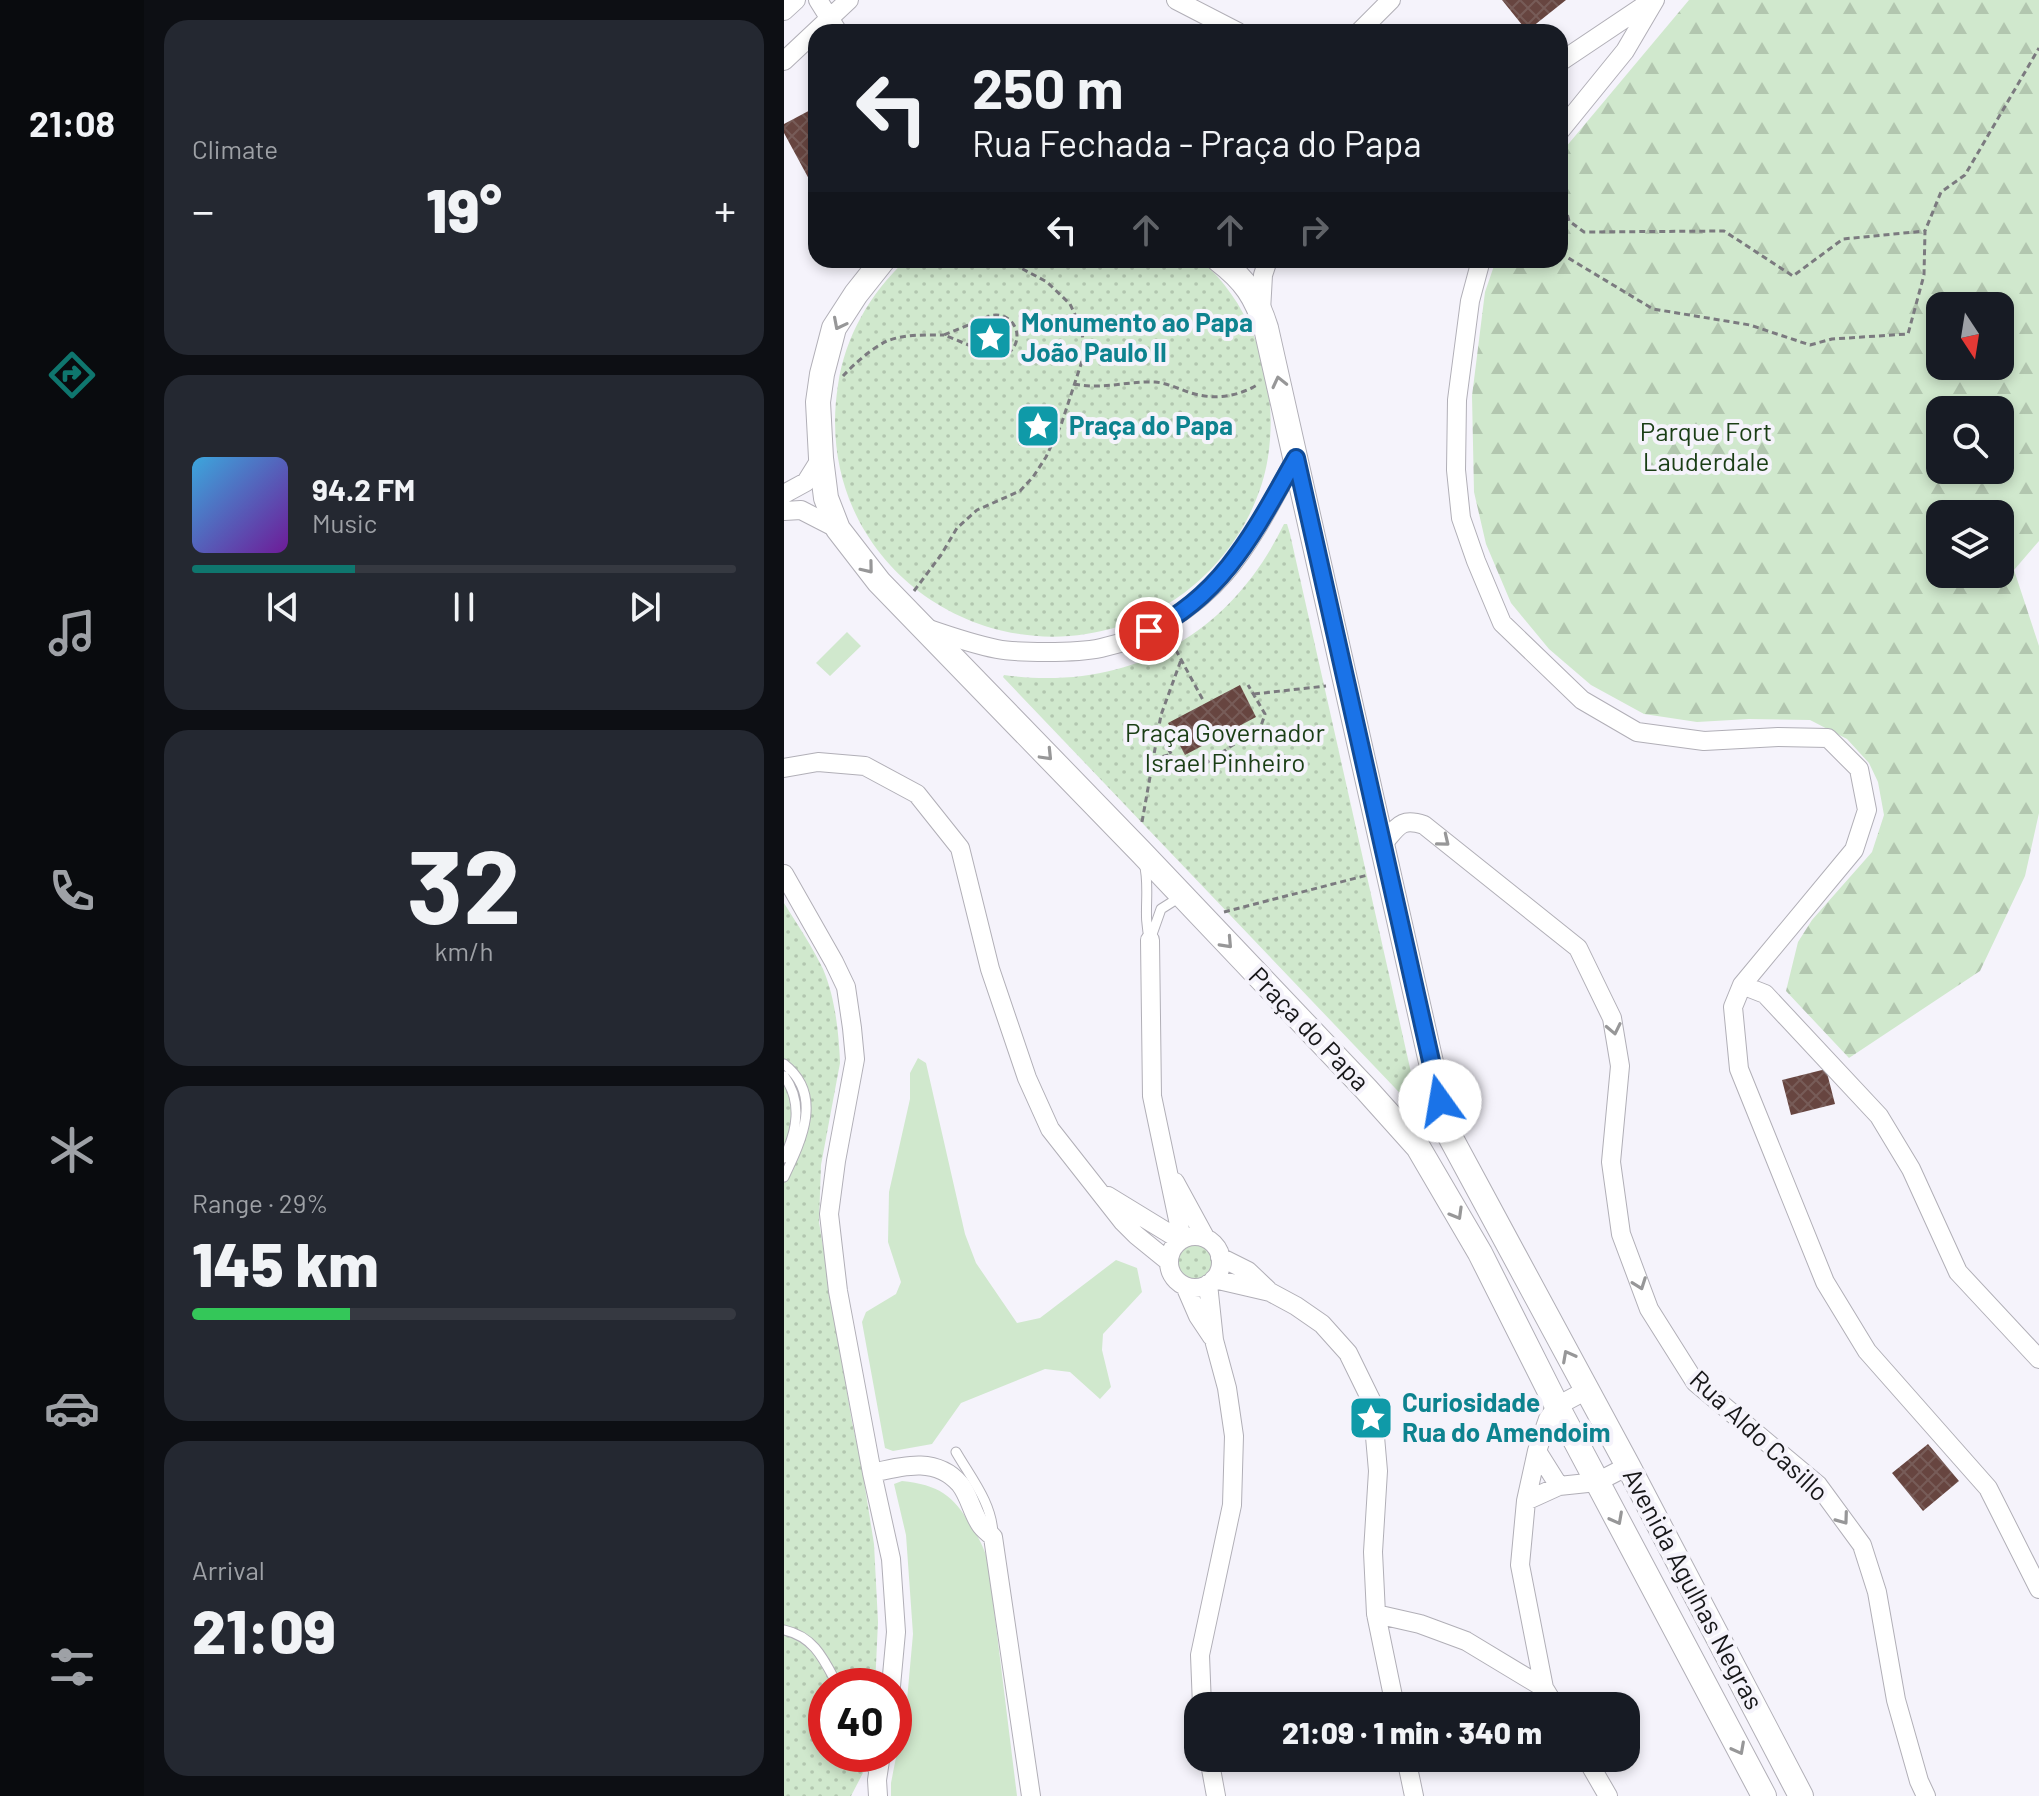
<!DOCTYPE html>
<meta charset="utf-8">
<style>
:root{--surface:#171b24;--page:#242831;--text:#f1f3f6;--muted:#9ea1a6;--line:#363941;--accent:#0f766e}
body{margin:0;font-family:Barlow,sans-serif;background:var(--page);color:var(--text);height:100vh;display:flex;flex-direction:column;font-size:30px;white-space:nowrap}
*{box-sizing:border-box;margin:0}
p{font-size:26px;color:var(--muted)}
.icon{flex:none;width:44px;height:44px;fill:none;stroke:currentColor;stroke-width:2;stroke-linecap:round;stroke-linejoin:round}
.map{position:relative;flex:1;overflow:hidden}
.panel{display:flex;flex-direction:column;gap:20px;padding:20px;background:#0d0f14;width:640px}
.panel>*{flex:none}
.top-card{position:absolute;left:24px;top:24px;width:760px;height:244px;border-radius:24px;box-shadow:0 4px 12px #0003;background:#171b24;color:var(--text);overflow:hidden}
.needle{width:52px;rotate:168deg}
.buttons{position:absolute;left:1142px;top:292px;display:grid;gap:16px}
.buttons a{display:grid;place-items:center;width:88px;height:88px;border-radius:16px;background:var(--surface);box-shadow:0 4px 12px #0003;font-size:40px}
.speed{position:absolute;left:24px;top:1668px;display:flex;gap:16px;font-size:40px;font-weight:700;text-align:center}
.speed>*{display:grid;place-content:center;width:104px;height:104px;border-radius:50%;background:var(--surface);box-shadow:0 4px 12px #0003;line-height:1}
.speed .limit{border:12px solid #d22;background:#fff;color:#111}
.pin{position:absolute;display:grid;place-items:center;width:68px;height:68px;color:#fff;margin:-34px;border:4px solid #fff;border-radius:50%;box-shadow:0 2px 8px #0007}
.me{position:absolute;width:88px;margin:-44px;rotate:347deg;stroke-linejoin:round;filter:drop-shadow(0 0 6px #0008)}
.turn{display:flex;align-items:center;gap:28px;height:168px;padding:0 32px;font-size:36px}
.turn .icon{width:104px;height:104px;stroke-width:2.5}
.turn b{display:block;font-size:56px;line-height:68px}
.lanes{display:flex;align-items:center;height:76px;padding:0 32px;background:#0003;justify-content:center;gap:40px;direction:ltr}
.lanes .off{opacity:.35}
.big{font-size:60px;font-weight:800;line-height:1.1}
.panel .widget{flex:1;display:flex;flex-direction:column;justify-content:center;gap:12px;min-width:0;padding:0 28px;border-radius:24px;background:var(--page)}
.panel .dial{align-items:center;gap:0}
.dial b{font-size:104px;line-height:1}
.song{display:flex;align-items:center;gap:24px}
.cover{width:96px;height:96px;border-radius:12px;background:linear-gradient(135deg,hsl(200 70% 55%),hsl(280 70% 35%))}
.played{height:8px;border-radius:4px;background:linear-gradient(90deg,var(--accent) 30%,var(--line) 30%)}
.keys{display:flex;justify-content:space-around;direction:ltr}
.heat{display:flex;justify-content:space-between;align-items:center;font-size:44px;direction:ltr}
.charge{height:12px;border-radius:6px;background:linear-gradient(90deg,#34c759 29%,var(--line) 0)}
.trip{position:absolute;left:400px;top:1692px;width:456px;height:80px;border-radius:24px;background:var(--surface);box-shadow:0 4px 12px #0003;font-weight:800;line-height:80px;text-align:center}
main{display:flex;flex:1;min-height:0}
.dock{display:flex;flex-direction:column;width:144px;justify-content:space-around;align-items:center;background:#090b0e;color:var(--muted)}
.dock .icon{width:56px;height:56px}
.dock .selected{color:var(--accent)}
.dock b{font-size:36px;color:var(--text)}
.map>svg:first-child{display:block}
.grass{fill:#d0e8cd}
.forest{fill:url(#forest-firs);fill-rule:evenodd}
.park{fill:url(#park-dots)}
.building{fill:url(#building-cross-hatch)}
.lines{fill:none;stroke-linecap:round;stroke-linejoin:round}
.service-casing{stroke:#b1afb7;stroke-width:11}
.minor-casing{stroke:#b1afb7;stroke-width:20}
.tertiary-casing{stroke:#b1afb7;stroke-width:26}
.path{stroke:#7b7a7f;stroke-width:3;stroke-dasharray:6 4;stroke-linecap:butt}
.service{stroke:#fff;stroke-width:9}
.minor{stroke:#fff;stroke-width:18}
.tertiary{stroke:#fff;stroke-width:24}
.oneway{stroke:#979798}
.route-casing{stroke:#114b97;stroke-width:20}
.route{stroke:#1a73e8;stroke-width:14}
.labels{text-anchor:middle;stroke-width:8;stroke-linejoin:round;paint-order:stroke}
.culture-label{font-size:26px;font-weight:bold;fill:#0d838f;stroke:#f5f3fb;text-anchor:start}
.park-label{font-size:26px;fill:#1a3e15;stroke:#f5f3fb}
.street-label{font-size:26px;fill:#171719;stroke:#f5f3fb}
</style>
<main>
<nav class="dock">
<b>21:08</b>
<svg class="icon selected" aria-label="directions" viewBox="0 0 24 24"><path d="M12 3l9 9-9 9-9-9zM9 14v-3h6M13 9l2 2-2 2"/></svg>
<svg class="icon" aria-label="music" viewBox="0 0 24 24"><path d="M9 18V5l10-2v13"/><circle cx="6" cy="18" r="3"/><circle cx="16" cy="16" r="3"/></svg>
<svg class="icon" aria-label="phone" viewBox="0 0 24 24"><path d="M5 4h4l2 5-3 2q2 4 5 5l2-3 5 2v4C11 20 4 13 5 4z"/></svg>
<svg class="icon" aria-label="climate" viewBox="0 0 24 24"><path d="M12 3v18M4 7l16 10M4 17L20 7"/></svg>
<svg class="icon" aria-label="car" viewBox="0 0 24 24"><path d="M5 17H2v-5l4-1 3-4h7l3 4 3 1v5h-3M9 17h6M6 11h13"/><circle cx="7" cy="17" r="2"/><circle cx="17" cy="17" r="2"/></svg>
<svg class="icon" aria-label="filters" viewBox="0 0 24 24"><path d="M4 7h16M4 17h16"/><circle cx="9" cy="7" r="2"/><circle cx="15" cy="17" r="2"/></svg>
</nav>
<section class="panel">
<div class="widget"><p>Climate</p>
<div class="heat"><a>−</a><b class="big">19°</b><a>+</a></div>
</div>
<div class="widget">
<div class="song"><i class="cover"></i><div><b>94.2 FM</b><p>Music</p></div></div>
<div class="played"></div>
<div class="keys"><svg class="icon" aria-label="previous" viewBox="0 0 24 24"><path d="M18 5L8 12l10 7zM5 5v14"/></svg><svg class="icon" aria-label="pause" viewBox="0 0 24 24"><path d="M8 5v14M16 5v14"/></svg><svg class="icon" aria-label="next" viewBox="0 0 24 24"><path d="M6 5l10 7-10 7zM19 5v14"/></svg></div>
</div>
<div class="widget dial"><b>32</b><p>km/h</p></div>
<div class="widget"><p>Range · 29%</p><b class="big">145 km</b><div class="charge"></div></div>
<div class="widget"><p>Arrival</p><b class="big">21:09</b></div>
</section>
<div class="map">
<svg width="1255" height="1796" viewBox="0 0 1255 1796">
<defs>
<pattern id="forest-firs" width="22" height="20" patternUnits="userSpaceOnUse" patternTransform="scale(2)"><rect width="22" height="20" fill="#d0e8cd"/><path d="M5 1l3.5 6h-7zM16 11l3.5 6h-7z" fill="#b2c6af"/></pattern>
<pattern id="park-dots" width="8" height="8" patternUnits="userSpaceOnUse" patternTransform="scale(2)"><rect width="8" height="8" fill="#d0e8cd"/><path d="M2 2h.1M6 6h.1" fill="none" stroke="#b2c6af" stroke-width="1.8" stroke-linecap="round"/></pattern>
<pattern id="building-cross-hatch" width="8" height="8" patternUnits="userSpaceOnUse" patternTransform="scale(2)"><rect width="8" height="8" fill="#674540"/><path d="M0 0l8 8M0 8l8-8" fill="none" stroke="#775c58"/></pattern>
</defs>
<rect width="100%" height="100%" fill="#f5f3fb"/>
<!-- grass -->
<path class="grass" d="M63,632L77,646L46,676L32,663Z
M134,1058L142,1063L181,1234L192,1263L233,1323L256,1318L332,1260L353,1268L358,1292L319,1334L318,1350L327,1387L316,1399L286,1372L261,1369L177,1403L148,1444L109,1451L101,1448L78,1322L82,1312L112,1294L117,1282L104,1242L105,1192L126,1099V1073Z
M118,1481C155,1485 169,1495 188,1527C195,1538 200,1548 204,1561L233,1796H107V1783L123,1700L129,1634L122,1535L110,1484Z"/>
<!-- forest -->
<path class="forest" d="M905,0H1255V541L1230,570L1255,646V813L1241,876L1196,971L1065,1058L1002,991L1014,942L1028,920L1088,852L1100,815L1094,782L1085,763L1063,739L1026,720L965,719L913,722L860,714L807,685L765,649L727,603L702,544L690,492L688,396L701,292L712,260H776V154ZM1156,306H1216V366H1156ZM1156,410H1216V470H1156ZM1156,514H1216V574H1156Z"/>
<!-- park -->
<path class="park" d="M122,260H417C472,309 495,386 484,457C476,510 443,561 400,593C242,708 23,581 54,385C61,337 86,293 122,260Z
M500,524H503L506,534L635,1108L632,1110L219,677L220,675C344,692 446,636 500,524Z
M0,903C13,924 28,946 39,969C51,997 55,1033 56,1063L37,1165L35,1222L68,1422L77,1462L90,1544L94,1622L91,1686H42V1754H85L80,1771L67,1796H0Z
M391 1262a20 20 0 1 1 40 0a20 20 0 1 1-40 0Z"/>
<!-- building -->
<path class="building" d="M718,0H782L743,31Z
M32,107V192L0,133V124Z
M456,685L472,717L401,755L384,723Z
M1042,1069L1051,1104L1007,1115L998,1080Z
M1144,1444L1175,1481L1139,1511L1108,1473Z"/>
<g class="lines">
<!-- service casing -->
<g class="service-casing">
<path id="service" d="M360,863C367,888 358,915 366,940L377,909L396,897
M0,1064C40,1095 17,1141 0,1177
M0,1076C19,1102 13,1131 0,1158
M172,1452C187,1478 208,1503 209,1534
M0,1630C31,1637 40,1660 54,1686
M83,1754L90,1773"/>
</g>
<!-- minor casing -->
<g class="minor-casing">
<path id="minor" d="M34,0L54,32
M392,0L454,32
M0,11L12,0
M575,32L607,0
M0,61L65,0
M776,62L867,1
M776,131L841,51L871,0
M697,260L686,301L673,400L672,470L677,518L692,561L718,623L798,700L853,732L920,741L994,737L1044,738L1075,769L1083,810L1070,850L958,985L949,1007L955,1069L1041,1282L1083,1351L1204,1488L1255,1589
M477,311L479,275L484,260
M0,494L22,482L37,458
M0,511L17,510L54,529
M142,628C165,636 188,644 213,649C228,652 246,652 262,652C280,652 299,652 317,648C364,638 410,609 441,573C470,539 490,497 512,458
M0,768L34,762L81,766L133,794L176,848L206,969L243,1078L266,1129L339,1222L352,1235L384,1261
M598,845C614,827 616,817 640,825L794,948L828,1018L836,1066L827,1162L837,1234L865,1309L911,1382L1034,1485L1078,1545L1093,1592L1112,1700L1135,1781L1142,1796
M0,874L50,962L62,987L68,1028L71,1059L52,1161L45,1214L54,1291L88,1473L107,1559L112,1632L107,1686
M366,940L368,1096L398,1239
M958,985L981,994L1095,1116L1127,1169L1174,1272L1255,1359
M391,1182L421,1237
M324,1196L396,1240
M385 1262a26 26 0 1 1 52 0a26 26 0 1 1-52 0Z
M436,1257L464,1271L484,1290
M430,1279L486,1292L512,1306L538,1324L564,1353L588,1402L594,1471L589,1552L592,1614L611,1706
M401,1286L414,1316L428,1337
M753,1451L775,1486
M88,1473C118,1466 152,1456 176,1484C185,1495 188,1512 196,1524C199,1529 205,1533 209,1537L247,1796
M742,1501L775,1486L813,1482L844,1466
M592,1614L636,1624L682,1641L760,1688L771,1706
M760,1688L736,1565L742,1501L753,1451L764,1419L773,1406L803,1390
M418,1706L416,1655L448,1505L450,1436L443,1388L430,1340L424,1284
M425,1758L432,1796
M622,1758L630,1796
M802,1758L824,1796
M94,1796L93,1780L97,1754"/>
</g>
<!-- tertiary casing -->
<g class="tertiary-casing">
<path id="tertiary" d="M99,260L72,294L50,328L38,374L34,402L37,458L42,498L54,529L95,582L357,852L582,1089L634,1147L696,1253L773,1406L980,1796
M435,260C461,280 472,296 482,328L662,1129L844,1466L1017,1796"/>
</g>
<!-- path -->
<path class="path" d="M776,186L785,221L800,232L940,231L1009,276L1059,239L1141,231
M776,253L869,309L966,325L1026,345L1048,339L1124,334L1140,275L1141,231L1157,192L1181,175L1255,48
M191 336a21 21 0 1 1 42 0a21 21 0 1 1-42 0Z
M197,350L160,335L197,320
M59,376C70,364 88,348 103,341C121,334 141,335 160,335
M290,384C318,390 343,381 371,382C383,383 395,389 407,393C429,400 453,397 473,385
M130,591L157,555L173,528L193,510L236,491L249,477L262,457L277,425L300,355L298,329L286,304L263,282L235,267L229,260
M387,641L419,700
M470,694L542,686
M379,740L396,769L412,770L477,726L481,714L464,685
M369,759L388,754
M358,822L377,715L397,660
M440,912L584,875"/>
<!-- service -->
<use href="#service" class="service"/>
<!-- minor -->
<use href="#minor" class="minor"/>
<!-- tertiary -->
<use href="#tertiary" class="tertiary"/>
</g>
<!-- one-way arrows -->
<defs><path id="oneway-chevron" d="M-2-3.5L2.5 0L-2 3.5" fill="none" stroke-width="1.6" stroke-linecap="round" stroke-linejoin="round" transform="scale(2)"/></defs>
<g class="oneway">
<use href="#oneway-chevron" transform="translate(55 324) rotate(117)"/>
<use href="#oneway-chevron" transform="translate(495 382) rotate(-103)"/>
<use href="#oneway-chevron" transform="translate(84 568) rotate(51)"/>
<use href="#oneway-chevron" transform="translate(263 755) rotate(46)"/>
<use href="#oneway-chevron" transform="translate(660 841) rotate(39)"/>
<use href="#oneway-chevron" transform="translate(443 943) rotate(47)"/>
<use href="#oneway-chevron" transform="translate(830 1029) rotate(78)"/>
<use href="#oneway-chevron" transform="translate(673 1214) rotate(60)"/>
<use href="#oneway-chevron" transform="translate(856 1284) rotate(70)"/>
<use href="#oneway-chevron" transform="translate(784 1356) rotate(-118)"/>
<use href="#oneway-chevron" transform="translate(833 1519) rotate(62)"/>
<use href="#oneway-chevron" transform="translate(1059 1519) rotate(54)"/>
<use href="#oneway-chevron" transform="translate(955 1749) rotate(62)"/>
</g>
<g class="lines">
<!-- route casing -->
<g class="route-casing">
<path id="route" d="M365,631C441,594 472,528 512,458L656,1101"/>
</g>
<!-- route -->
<use href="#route" class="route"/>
</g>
<!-- icons -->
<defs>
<g id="sight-square" transform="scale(2.3)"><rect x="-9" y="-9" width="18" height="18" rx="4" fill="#0f9aa8" stroke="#f5f3fb"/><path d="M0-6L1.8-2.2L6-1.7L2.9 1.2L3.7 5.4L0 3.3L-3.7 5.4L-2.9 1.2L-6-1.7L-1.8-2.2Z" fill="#fff"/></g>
</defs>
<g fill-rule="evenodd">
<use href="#sight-square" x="206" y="338"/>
<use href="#sight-square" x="254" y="426"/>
<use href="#sight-square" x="587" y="1418"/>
</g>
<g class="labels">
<!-- culture labels -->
<g class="culture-label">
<text x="237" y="332">Monumento ao Papa<tspan x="237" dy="30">João Paulo II</tspan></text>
<text x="285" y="435">Praça do Papa</text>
<text x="618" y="1412">Curiosidade<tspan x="618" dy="30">Rua do Amendoim</tspan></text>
</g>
<!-- park labels -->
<g class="park-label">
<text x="922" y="441">Parque Fort<tspan x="922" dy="30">Lauderdale</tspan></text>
<text x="441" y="742">Praça Governador<tspan x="441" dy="30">Israel Pinheiro</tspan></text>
</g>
<!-- street labels -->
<g class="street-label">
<text transform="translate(525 1029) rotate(46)" y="9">Praça do Papa</text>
<text transform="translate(975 1436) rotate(43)" y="9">Rua Aldo Casillo</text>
<text transform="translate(909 1589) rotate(62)" y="9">Avenida Agulhas Negras</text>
</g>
</g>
</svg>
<div class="buttons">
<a><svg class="needle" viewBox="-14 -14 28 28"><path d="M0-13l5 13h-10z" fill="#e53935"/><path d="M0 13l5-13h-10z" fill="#9ea1a6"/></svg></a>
<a><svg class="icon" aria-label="search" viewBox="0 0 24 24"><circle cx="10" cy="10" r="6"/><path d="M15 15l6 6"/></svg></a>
<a><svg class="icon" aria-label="layers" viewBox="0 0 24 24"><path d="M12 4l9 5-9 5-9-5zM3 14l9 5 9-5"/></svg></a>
</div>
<div class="speed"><div class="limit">40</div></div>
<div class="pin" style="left:365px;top:631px;background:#d93025"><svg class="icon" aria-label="arrive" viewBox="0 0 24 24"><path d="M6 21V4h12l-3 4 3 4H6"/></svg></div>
<svg class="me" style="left:656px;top:1101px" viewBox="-20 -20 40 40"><circle r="19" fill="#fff"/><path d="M0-13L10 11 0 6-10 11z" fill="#1a73e8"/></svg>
<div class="trip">21:09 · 1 min · 340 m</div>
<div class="top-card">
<div class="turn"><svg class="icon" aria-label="left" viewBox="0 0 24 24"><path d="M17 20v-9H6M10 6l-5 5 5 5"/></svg><div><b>250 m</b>Rua Fechada - Praça do Papa</div></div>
<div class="lanes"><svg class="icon" aria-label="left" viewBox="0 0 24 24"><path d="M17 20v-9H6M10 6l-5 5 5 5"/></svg><svg class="icon off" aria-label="ahead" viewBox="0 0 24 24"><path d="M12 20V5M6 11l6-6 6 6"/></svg><svg class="icon off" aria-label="ahead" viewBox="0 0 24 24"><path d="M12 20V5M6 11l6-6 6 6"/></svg><svg class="icon off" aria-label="right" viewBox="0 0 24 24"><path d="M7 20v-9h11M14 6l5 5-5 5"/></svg></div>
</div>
</div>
</main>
